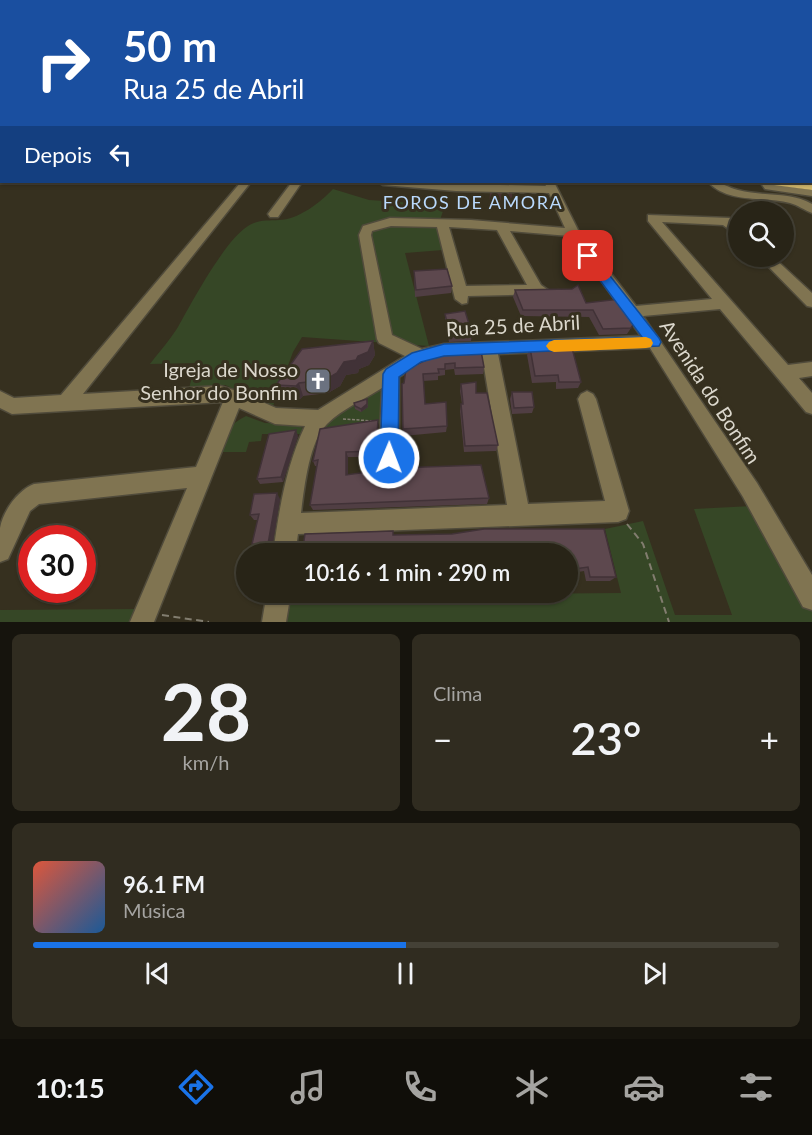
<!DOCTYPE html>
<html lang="pt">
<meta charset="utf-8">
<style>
:root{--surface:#282417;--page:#302c20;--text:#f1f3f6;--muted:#a5a4a1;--line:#444136;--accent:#1a73e8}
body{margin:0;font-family:Lato,sans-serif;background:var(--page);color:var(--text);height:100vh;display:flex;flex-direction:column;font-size:22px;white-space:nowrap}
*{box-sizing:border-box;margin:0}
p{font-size:20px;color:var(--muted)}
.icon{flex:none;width:33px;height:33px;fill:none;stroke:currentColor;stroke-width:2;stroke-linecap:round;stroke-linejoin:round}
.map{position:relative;height:622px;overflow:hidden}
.sheet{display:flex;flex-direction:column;gap:12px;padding:12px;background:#16140d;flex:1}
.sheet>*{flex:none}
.guide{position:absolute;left:0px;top:0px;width:813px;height:183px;box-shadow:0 2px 4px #0004,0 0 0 2px var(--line);background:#1a4fa0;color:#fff;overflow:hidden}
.buttons{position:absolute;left:728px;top:201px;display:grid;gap:12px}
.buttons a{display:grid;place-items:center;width:66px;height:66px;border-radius:50%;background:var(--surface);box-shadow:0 2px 4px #0004,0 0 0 2px var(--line);font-size:30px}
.speed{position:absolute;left:18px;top:525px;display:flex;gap:12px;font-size:30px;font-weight:700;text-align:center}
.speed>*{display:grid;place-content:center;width:78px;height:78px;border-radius:50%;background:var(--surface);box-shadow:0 2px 4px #0004,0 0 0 2px var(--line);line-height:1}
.speed .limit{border:9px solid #d22;background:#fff;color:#111}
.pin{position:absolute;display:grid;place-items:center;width:51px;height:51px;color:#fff;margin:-26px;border-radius:12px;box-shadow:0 3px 9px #0006}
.me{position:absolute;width:66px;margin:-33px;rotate:1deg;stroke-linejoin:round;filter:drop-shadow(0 0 4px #0008)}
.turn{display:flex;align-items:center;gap:21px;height:126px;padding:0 24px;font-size:27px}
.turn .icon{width:78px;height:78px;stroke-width:2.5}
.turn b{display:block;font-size:42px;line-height:51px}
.then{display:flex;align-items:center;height:57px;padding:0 24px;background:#0003;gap:12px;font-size:22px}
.big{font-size:45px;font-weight:600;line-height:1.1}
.sheet .card{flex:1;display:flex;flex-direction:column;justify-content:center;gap:9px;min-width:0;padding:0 21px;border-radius:9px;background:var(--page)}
.sheet .dial{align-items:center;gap:0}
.dial b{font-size:78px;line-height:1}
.song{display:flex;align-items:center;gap:18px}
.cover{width:72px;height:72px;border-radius:9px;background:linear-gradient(135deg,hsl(10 70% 55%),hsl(210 70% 35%))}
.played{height:6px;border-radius:3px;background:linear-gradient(90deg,var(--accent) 50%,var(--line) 50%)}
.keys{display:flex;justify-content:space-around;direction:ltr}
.heat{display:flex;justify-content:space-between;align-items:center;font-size:33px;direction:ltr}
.sheet .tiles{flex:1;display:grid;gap:12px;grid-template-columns:1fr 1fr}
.card:last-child{grid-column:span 2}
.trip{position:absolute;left:236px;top:543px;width:342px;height:60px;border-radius:30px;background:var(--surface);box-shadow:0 2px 4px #0004,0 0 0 2px var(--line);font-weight:600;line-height:60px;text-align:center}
.dock{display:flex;height:96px;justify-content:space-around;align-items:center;background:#100e09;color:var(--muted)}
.dock .icon{width:42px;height:42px}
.dock .on{color:var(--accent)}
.dock b{font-size:27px;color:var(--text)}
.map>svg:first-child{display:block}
.education{fill:#473231}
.green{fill:#364726}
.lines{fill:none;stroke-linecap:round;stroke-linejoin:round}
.minor-casing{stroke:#504b3b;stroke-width:3}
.major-casing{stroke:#504b3b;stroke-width:3}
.highway-casing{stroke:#504b3b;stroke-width:3}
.path-far1{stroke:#827d6f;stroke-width:1.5;stroke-dasharray:3 1.5;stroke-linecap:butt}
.path{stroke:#827d6f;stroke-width:2;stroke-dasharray:7 4.5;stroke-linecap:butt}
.minor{fill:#807451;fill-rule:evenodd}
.major{fill:#d0b76c;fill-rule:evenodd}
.highway{fill:#efd176;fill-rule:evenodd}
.wall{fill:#503e43}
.shaded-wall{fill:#413237}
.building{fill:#5d484e;stroke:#413237;stroke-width:1.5}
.route{fill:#1a73e8;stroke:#114b97;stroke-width:1.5}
.slow{fill:#f59e0b}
.labels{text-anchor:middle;stroke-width:6;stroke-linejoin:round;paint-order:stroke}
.far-neighbourhood-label{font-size:18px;letter-spacing:1.5px;fill:#badafd;stroke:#36301f}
.street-label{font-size:20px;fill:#dbd7cc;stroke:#36301f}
.poi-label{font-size:20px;fill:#dbd7cc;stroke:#36301f;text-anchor:end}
</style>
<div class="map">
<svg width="812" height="622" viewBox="0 0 812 622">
<rect width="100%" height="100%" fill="#36301f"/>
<!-- education -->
<path class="education" d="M490,192L512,193L515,209L489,208Z"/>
<!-- green -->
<path class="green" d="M333,189L369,200L445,205L438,226L443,250L405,253L429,346L302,337L293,352L273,406L225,385L189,388L196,363L150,364C159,352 170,340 178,327C192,302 225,240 248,226C259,219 267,221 279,220C298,220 321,202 333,189Z
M391,374L390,422L322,431L328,418Z
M246,416L265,423L301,424L303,434H262L261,441L249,442L246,452H216C223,436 229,424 246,416Z
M752,506L812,605V622H286L291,596L621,593L605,529L643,521L675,615H732L694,509Z
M141,609L136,622H0V610Z"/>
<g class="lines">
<!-- minor casing -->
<g class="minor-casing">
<path id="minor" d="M2,115V121L0,122V116Z
M0,155H2L0,162Z
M241,182H251L83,394L220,386L240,392L276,408L318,410L405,356L379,343L377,339L359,235L363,226L390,218L471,220L565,228L549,193L456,191L383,185L378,182L546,186L544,182H554L579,232L636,306L712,299L648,221V215L730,218L738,225V236L723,225L662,222L788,365L812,362V376L799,378L812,393V414L806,412L720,309L643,316L757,483L812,575V610L803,607L743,497L650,348L498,354L528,504L605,501L578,399L581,394L587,391L593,394L596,399L629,511L626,519L618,522L298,534L295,554H273C279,510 286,466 305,426L275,424L239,408L154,622H130L187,488L39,504L30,511L8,559L0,562C0,552 0,539 0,528C3,511 18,490 34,484L196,467L223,402L12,414L0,408V391L14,398L61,395ZM391,226L437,227L455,299L462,304L467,303L468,296L546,294L548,290L541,285L510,231L569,236L641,336L444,344L422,349L392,335L371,235L372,231ZM449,227L497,230L527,285L466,286ZM482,355L507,505L301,513C304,489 309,441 327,424C342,409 365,399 382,388L379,458L382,465L389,467L396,465L399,458V377C431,356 445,356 482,355Z
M292,182H302L278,217H270L268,214Z
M708,182C720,181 727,187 738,190C763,197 789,191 812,204V213C804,210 798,205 790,203C763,196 729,204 708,182Z
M760,182H770L773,184L812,190V196L765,189Z
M758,256H772L812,293V307L807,306Z
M267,592H291L286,622H262Z"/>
</g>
<!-- major casing -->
<g class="major-casing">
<path id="major" d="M769,182L812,184V190L774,185Z"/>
</g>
<!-- highway casing -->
<g class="highway-casing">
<path id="highway" d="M0,106H2V112H0Z"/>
</g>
<!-- path-far1 -->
<path class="path-far1" d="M343,419L374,421"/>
<!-- path -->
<path class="path" d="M627,524L643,544L669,622
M162,615L209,622"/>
<!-- minor -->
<use href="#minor" class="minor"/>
<!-- major -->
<use href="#major" class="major"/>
<!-- highway -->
<use href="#highway" class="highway"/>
</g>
<!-- wall -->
<path class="wall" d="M414,271L452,286L451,293L415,297Z
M515,290L586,303L635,322L627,334L599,335L589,317L521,316L513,297Z
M445,314L472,334L471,341L449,342L445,321Z
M373,341L375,355L369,365L359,369L358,373L346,375L340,386L328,393L303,396L300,399L281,398L276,385Z
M530,348L555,351L581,382L578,388L556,389V382L532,383L527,355Z
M440,354L484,367L483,374L455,375L454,369L445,370V375L438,376V380L423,381L425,404L447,426L446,432L403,436L402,384L404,383Z
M461,384L476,393L498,445L496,451L464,452L460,411L461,404H462L460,391Z
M512,392L534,407L532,413L512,414L510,399Z
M367,399L368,407L361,412L355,409L354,403Z
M378,420L377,457H348V475L489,498L487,504L313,510L310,505L317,466H315L313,461Z
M298,436L283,482L260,484L257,479Z
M280,499L272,548L255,549L252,544L258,520H254L250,515Z
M484,529H604L616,577L610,581H586L584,571L567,574V554H302L305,534L393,531V535L452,534Z
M493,592H561V594L557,597L494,601Z"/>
<!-- shaded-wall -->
<path class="shaded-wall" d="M373,341L375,355L369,365L359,369L358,373L346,375L340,386L328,393L325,380L344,362L358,356Z
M299,383L303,396L300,399L296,386Z
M367,404L368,407L361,412V409Z
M378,420V426L377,457L376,451Z
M296,430L298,436L283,482L281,477Z
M346,452L348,457V480L346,475Z
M277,493L280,499L272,548L268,544Z"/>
<!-- building -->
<path class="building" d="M447,269L452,286L416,290L414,271Z
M578,285L586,303L620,299L635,322L631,328L603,329L593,310H523L515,290L572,289Z
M465,311L472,334L450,335L445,314Z
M373,341L368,352L358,356L356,360L344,362L337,373L325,380L299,383L296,386L276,385L302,349Z
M554,347L555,351L572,348L581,382H559L558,375L535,376L530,348Z
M481,351L484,367L455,368V363L445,364V369H438L439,373L423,374L425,404L446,402L447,426L403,429L402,384L404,383L406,369L440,354Z
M476,382V393H487L498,445L465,446L461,404H463L461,384Z
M512,392H532L534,407L514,408Z
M367,399V404L361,409L355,406L354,403Z
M378,420L376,451L346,452V475L397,468L481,465L489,498L310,505L318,460L313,461L320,429Z
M296,430L281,477L257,479L269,434Z
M277,493L268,544H252L259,514L250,515L254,494Z
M484,529H604L616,577H590L588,567L567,570V554H302L305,534L393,531V535L452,534Z
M496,592H561V594L497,598Z"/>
<!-- sky -->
<linearGradient id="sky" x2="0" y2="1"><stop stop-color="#1e1a11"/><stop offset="0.51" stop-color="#4c4e4d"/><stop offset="1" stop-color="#4c4e4d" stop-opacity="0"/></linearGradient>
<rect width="812" height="178" fill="url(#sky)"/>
<!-- route -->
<path class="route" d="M588,252L592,253L659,338L661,342L659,346L444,356L421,362L399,377L398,458L395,464L389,466L382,464L380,458L383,374L386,369L412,353L444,344L642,337L582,256Z"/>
<!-- slow -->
<path class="slow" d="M646,337L651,339L653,343L651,347L646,348L554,352L549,350L546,346L549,342L554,340Z"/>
<!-- icons -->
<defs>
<g id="church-square" transform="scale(1.35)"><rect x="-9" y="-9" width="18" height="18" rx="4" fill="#6b7280" stroke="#36301f"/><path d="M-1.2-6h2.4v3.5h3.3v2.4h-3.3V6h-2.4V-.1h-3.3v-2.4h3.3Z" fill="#fff"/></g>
</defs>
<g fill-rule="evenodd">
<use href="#church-square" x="318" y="381"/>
</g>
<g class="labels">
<!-- far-neighbourhood labels -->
<g class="far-neighbourhood-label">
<text x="473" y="209">FOROS DE AMORA</text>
</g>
<!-- street labels -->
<g class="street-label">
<text transform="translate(513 326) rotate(-3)" y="7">Rua 25 de Abril</text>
<text transform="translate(710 392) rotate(57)" y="7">Avenida do Bonfim</text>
</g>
<!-- poi labels -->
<g class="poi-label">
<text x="298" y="377">Igreja de Nosso<tspan x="298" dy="23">Senhor do Bonfim</tspan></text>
</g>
</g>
</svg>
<div class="buttons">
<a><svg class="icon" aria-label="search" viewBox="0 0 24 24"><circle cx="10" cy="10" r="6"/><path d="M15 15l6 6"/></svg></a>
</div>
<div class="speed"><div class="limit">30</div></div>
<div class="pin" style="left:588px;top:256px;background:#d93025"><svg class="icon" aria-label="arrive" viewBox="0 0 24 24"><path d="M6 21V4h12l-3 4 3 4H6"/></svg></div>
<svg class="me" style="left:389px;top:458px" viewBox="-20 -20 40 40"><circle r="17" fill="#1a73e8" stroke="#fff" stroke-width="3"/><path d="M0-11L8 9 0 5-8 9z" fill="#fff"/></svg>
<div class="trip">10:16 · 1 min · 290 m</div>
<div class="guide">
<div class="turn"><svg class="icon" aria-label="right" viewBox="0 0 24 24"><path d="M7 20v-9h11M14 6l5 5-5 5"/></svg><div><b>50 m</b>Rua 25 de Abril</div></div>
<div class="then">Depois<svg class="icon" aria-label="left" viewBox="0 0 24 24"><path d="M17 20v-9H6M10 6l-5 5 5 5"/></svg></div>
</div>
</div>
<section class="sheet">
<div class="tiles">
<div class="card dial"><b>28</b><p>km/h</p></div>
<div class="card"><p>Clima</p>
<div class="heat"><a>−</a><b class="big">23°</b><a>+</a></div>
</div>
<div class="card">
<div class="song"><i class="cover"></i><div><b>96.1 FM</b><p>Música</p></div></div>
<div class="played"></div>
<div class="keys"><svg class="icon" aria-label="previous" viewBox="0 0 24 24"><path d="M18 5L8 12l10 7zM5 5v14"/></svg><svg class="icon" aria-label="pause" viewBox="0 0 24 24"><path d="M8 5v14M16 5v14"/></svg><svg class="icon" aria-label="next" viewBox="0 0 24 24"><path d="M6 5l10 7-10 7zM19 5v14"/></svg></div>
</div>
</div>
</section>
<nav class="dock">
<b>10:15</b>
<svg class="icon on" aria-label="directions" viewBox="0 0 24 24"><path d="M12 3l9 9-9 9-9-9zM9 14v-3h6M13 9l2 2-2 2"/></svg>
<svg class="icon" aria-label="music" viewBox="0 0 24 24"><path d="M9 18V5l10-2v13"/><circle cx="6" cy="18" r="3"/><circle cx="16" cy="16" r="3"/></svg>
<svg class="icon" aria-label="phone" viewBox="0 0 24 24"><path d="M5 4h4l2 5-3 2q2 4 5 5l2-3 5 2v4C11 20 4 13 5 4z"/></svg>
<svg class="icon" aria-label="climate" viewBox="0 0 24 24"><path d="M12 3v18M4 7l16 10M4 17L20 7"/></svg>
<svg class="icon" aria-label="car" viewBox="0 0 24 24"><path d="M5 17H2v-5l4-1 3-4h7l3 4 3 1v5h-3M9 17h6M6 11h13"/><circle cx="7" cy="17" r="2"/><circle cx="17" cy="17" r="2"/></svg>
<svg class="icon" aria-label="filters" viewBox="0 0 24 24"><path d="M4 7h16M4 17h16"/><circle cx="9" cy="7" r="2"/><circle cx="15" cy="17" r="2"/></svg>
</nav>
